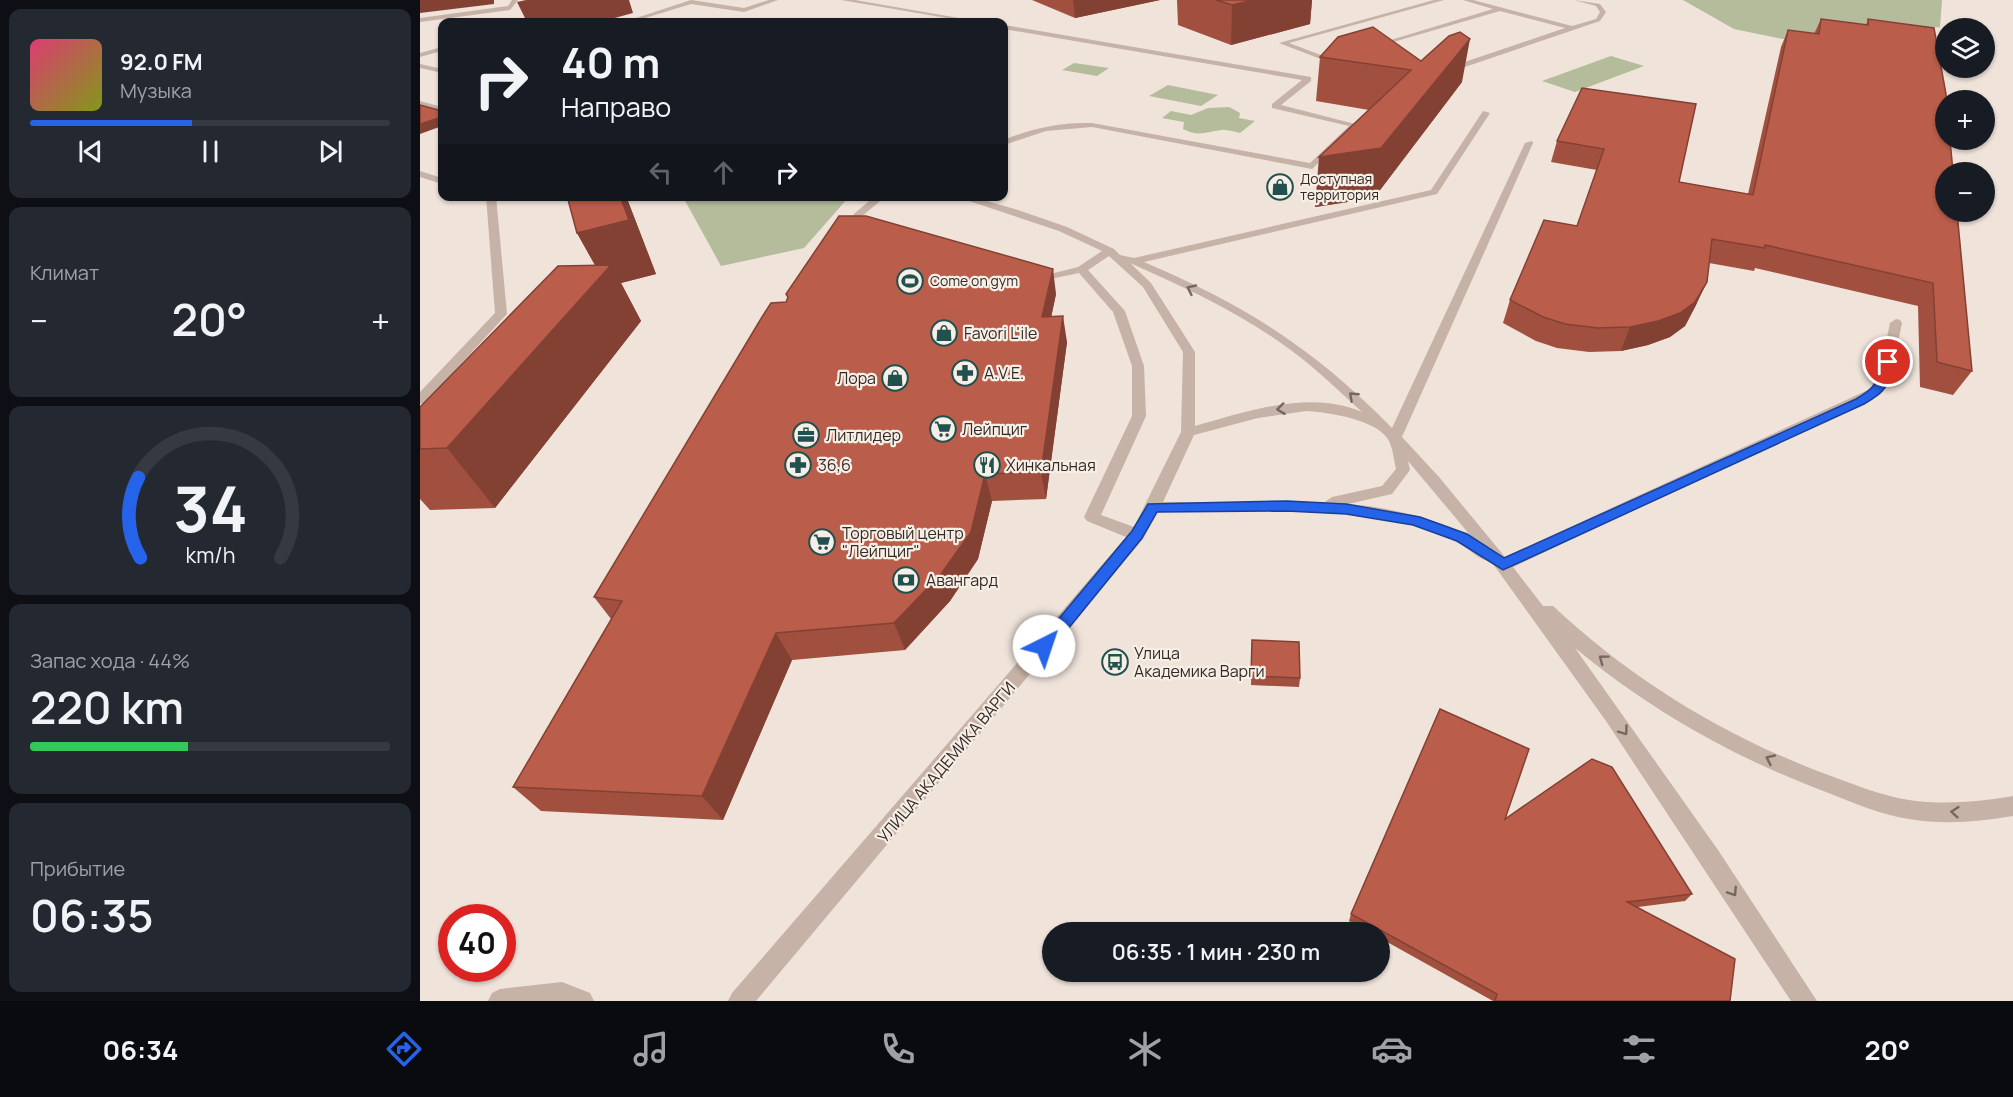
<!DOCTYPE html>
<html lang="ru">
<meta charset="utf-8">
<style>
:root{--surface:#171b24;--page:#242831;--text:#f1f3f6;--muted:#9ea1a6;--line:#363941;--accent:#2563eb}
body{margin:0;font-family:Manrope,sans-serif;background:var(--page);color:var(--text);height:100vh;display:flex;flex-direction:column;font-size:22px;white-space:nowrap}
*{box-sizing:border-box;margin:0}
p{font-size:20px;color:var(--muted)}
.icon{flex:none;width:33px;height:33px;fill:none;stroke:currentColor;stroke-width:2;stroke-linecap:round;stroke-linejoin:round}
.map{position:relative;flex:1;overflow:hidden}
.panel{display:flex;flex-direction:column;gap:9px;padding:9px;background:#0d0f14;width:420px}
.panel>*{flex:none}
.guide{position:absolute;left:18px;top:18px;width:570px;height:183px;border-radius:12px;box-shadow:0 2px 4px #0004;background:#171b24;color:var(--text);overflow:hidden}
.controls{position:absolute;left:1515px;top:18px;display:grid;gap:12px}
.controls a{display:grid;place-items:center;width:60px;height:60px;border-radius:50%;background:var(--surface);box-shadow:0 2px 4px #0004;font-size:30px}
.speed{position:absolute;left:18px;top:904px;display:flex;gap:12px;font-size:30px;font-weight:700;text-align:center}
.speed>*{display:grid;place-content:center;width:78px;height:78px;border-radius:50%;background:var(--surface);box-shadow:0 2px 4px #0004;line-height:1}
.speed .limit{border:9px solid #d22;background:#fff;color:#111}
.pin{position:absolute;display:grid;place-items:center;width:51px;height:51px;color:#fff;margin:-26px;border:3px solid #fff;border-radius:50%;box-shadow:0 2px 6px #0007}
.me{position:absolute;width:66px;margin:-33px;rotate:41deg;stroke-linejoin:round;filter:drop-shadow(0 0 4px #0008)}
.turn{display:flex;align-items:center;gap:21px;height:126px;padding:0 24px;font-size:27px}
.turn .icon{width:78px;height:78px;stroke-width:2.5}
.turn b{display:block;font-size:42px;line-height:51px}
.lanes{display:flex;align-items:center;height:57px;padding:0 24px;background:#0003;justify-content:center;gap:30px;direction:ltr}
.lanes .off{opacity:.35}
.big{font-size:45px;font-weight:600;line-height:1.1}
.panel .widget{flex:1;display:flex;flex-direction:column;justify-content:center;gap:9px;min-width:0;padding:0 21px;border-radius:12px;background:var(--page)}
.panel .dial{align-items:center;gap:0}
.dial svg{height:156px;overflow:visible;fill:none;stroke:var(--line);stroke-width:7;stroke-linecap:round;text-anchor:middle}
.dial text{fill:var(--text);stroke:none}
.song{display:flex;align-items:center;gap:18px}
.cover{width:72px;height:72px;border-radius:9px;background:linear-gradient(135deg,hsl(340 70% 55%),hsl(70 70% 35%))}
.played{height:6px;border-radius:3px;background:linear-gradient(90deg,var(--accent) 45%,var(--line) 45%)}
.keys{display:flex;justify-content:space-around;direction:ltr}
.heat{display:flex;justify-content:space-between;align-items:center;font-size:33px;direction:ltr}
.charge{height:9px;border-radius:4px;background:linear-gradient(90deg,#34c759 44%,var(--line) 0)}
.trip{position:absolute;left:622px;top:922px;width:348px;height:60px;border-radius:30px;background:var(--surface);box-shadow:0 2px 4px #0004;font-weight:600;line-height:60px;text-align:center}
.tabs{display:flex;height:96px;justify-content:space-around;align-items:center;background:#090b0e;color:var(--muted)}
.tabs .icon{width:42px;height:42px}
.tabs .on{color:var(--accent)}
.tabs b{font-size:27px;color:var(--text)}
main{display:flex;flex:1;min-height:0}
.map>svg:first-child{display:block}
.green{fill:#b4bc9b}
.lines{fill:none;stroke-linecap:round;stroke-linejoin:round}
.minor{fill:#c6b2a7;fill-rule:evenodd}
.wall{fill:#a15040}
.shaded-wall{fill:#834134}
.building{fill:#bb5d4b;stroke:#834134;stroke-width:1.5}
.oneway{stroke:#756761}
.route{fill:#2563eb;stroke:#184099;stroke-width:1.5}
.labels{text-anchor:middle;stroke-width:4.5;stroke-linejoin:round;paint-order:stroke}
.far-poi-label{font-size:14px;fill:#332a27;stroke:#f7eee6;text-anchor:start}
.poi-label{font-size:16px;fill:#332a27;stroke:#f7eee6;text-anchor:start}
.street-label{font-size:16px;fill:#332a27;stroke:#f7eee6}
</style>
<main>
<section class="panel">
<div class="widget">
<div class="song"><i class="cover"></i><div><b>92.0 FM</b><p>Музыка</p></div></div>
<div class="played"></div>
<div class="keys"><svg class="icon" aria-label="previous" viewBox="0 0 24 24"><path d="M18 5L8 12l10 7zM5 5v14"/></svg><svg class="icon" aria-label="pause" viewBox="0 0 24 24"><path d="M8 5v14M16 5v14"/></svg><svg class="icon" aria-label="next" viewBox="0 0 24 24"><path d="M6 5l10 7-10 7zM19 5v14"/></svg></div>
</div>
<div class="widget"><p>Климат</p>
<div class="heat"><a>−</a><b class="big">20°</b><a>+</a></div>
</div>
<div class="widget dial"><svg viewBox="0 0 100 80">
<path d="M14 69A42 42 0 1 1 86 69"/>
<path d="M14 69A42 42 0 0 1 13 28" stroke="#2563eb"/>
<text x="50" y="56" font-size="32" font-weight="700">34</text>
<text x="50" y="72" font-size="11">km/h</text>
</svg></div>
<div class="widget"><p>Запас хода · 44%</p><b class="big">220 km</b><div class="charge"></div></div>
<div class="widget"><p>Прибытие</p><b class="big">06:35</b></div>
</section>
<div class="map">
<svg width="1593" height="1001" viewBox="0 0 1593 1001">
<rect width="100%" height="100%" fill="#efe3da"/>
<!-- green -->
<path class="green" d="M1263,0H1522L1520,27L1363,39L1314,29Z
M1191,56L1224,66L1155,92L1122,81Z
M654,63L689,68L677,76L642,70Z
M748,85L798,95L781,106L729,96Z
M809,107L820,113L819,118L835,121L820,133C814,132 806,129 801,130C786,132 778,137 763,129L764,122L742,118L751,111L771,115L788,108Z
M425,197L428,198L384,248L301,266L263,197Z"/>
<g class="lines">
<!-- minor -->
<path class="minor" d="M92,0H98L90,10L0,22V18L88,6Z
M271,0L324,8L349,0H358L324,12L271,4L212,22H204Z
M421,0H435L562,22H550Z
M1014,0H1024L869,43L906,57L919,54L921,57L906,61L859,43Z
M1043,0H1053L1152,26L1176,19L1180,12L1176,6L1154,0L1180,4L1186,12L1180,21L1027,73L1024,69L1145,28L1080,11L956,47L951,46L1073,9Z
M584,25L891,77V81L861,105L939,125L892,169L672,127L626,131L584,145V140C612,128 641,122 672,123L890,163L929,126L852,108V104L882,80L584,29Z
M22,47V51L0,57V53Z
M0,64L22,69V73L0,68Z
M0,101L22,107V111L0,105Z
M1063,111L1070,113L1017,194L724,262C825,305 895,349 972,428L1105,143L1112,141L1113,143L982,437L1019,477L1085,557L1450,389L1458,381L1470,323L1476,319L1480,320L1482,323L1470,382L1460,395L1093,567L1123,606H1133C1213,681 1307,738 1411,776C1436,785 1462,796 1489,800C1524,805 1558,802 1593,796V816C1558,822 1524,825 1489,819C1462,815 1436,804 1411,794C1317,759 1232,712 1155,648L1298,850L1397,1001H1371L1186,721L1071,561C1059,561 1050,549 1040,544C1019,533 997,526 975,521C899,504 815,511 738,512L723,539L336,1001H308L312,993L706,537L667,521L664,517L712,416V366L693,312L659,273L616,282L610,279L658,267L682,251L639,231L534,196H550L598,210L647,227L694,249L700,255L714,258L1011,190ZM689,256L723,287L763,352L761,432L714,527L681,515L726,416L724,366L705,311L668,270ZM710,263C762,286 814,310 861,343C890,363 916,388 942,412C889,389 826,412 775,426V352L731,283ZM886,411C908,412 959,420 969,441C973,449 974,461 976,469L962,486L912,497L905,502H743L774,435L838,418ZM988,461L1050,535C1011,518 970,507 928,504L972,494L990,470Z
M0,171L22,178V184L0,177Z
M66,196H76L87,314L5,403L0,404V392L75,313Z
M455,196H466L441,217L429,233H421L420,231L435,213Z
M142,982L170,993L174,1001H68L72,993L80,989Z"/>
</g>
<!-- wall -->
<path class="wall" d="M612,0H740L655,18Z
M757,0H892L890,24L811,45L758,25Z
M1401,19L1446,25L1448,19L1552,371L1533,395L1500,387L1498,306L1335,268L1334,271L1289,263L1276,305L1265,326L1250,337L1228,345L1201,351L1169,352L1137,348L1116,341L1083,323L1090,300L1157,226L1177,170L1131,162L1137,141L1162,88L1259,182L1328,194L1361,47L1368,30L1394,34Z
M900,57L1001,61L1042,82L954,198L895,207L949,110L896,101Z
M147,196H206L236,274L201,283L221,321L75,508L10,510L0,499V407L175,265L157,233Z
M366,294H636L631,317L647,342L626,499L572,501L558,559L530,601L485,650L372,660L303,820L121,811L93,787L191,619L174,597L366,302L368,299Z
M832,640L880,678L879,687L831,685Z
M1085,819L1272,894L1265,901L1218,907L1310,1001H1073L960,938V933H950L929,921L931,914Z"/>
<!-- shaded-wall -->
<path class="shaded-wall" d="M0,0H74V4L0,13Z
M106,0H209L213,13L180,22H107L97,2Z
M653,0H740L655,18Z
M834,0H892L890,24L811,45L812,5Z
M1050,39L1042,82L954,198L895,207L899,157Z
M22,117V126L0,134V124Z
M200,196H206L236,274L201,283L221,321L75,508L27,448L181,276L157,233Z
M633,269L636,294L626,342L622,317Z
M1287,282L1276,305L1265,326L1250,337L1228,345L1201,351L1210,327Z
M643,316L647,342L626,499L621,472Z
M565,474L572,501L558,559L530,601L485,650L474,623Z
M356,633L372,660L303,820L282,796Z"/>
<!-- building -->
<path class="building" d="M796,0H834L812,5Z
M1401,19L1448,25V19L1514,28L1526,94V140H1530L1533,172H1526V212H1537L1552,371L1517,362L1513,283L1345,245V248L1292,239L1287,282L1275,302L1260,313L1238,321L1210,327L1178,328L1145,324L1123,317L1090,300L1124,220L1157,226L1184,149L1137,141L1162,88L1276,104L1259,182L1333,195L1368,30L1399,34Z
M953,27L1001,61L1029,36L1040,32L1050,39L961,148L899,157L991,70L900,57L918,37Z
M0,105L22,111V117L0,124Z
M147,196H200L209,220L157,233Z
M419,216H446L633,269L622,317L643,316L621,472L565,474L551,532L521,574L474,623L356,633L282,796L93,787L202,601L174,597L342,317L351,303L366,302L368,297L366,294Z
M191,265L27,448L0,449V407L138,266Z
M832,640L879,642L880,678L831,676Z
M1020,709L1109,749L1085,819L1172,759L1192,767L1272,894L1207,902L1315,959L1310,1001H1075L1077,994L931,914Z"/>
<!-- one-way arrows -->
<defs><path id="oneway-chevron" d="M-2-3.5L2.5 0L-2 3.5" fill="none" stroke-width="1.6" stroke-linecap="round" stroke-linejoin="round" transform="scale(1.5)"/></defs>
<g class="oneway">
<use href="#oneway-chevron" transform="translate(771 289) rotate(-155)"/>
<use href="#oneway-chevron" transform="translate(933 396) rotate(-137)"/>
<use href="#oneway-chevron" transform="translate(861 409) rotate(173)"/>
<use href="#oneway-chevron" transform="translate(1183 659) rotate(-143)"/>
<use href="#oneway-chevron" transform="translate(1204 731) rotate(54)"/>
<use href="#oneway-chevron" transform="translate(1350 759) rotate(-155)"/>
<use href="#oneway-chevron" transform="translate(1535 812) rotate(-175)"/>
<use href="#oneway-chevron" transform="translate(1313 892) rotate(57)"/>
</g>
<!-- route -->
<path class="route" d="M1464,360L1474,362C1469,386 1465,392 1444,404L1083,570L1037,541L993,525L926,514L867,511L737,512L722,538L630,651L624,653L616,646L712,531L728,504L867,501L926,504L1000,517L1047,534L1084,558L1436,399C1461,384 1453,383 1464,360Z"/>
<!-- icons -->
<defs>
<g id="shop-ring" transform="scale(1.35)"><circle r="9.5" fill="#f7eee6" stroke="#20514f" stroke-width="1.5"/><path d="M-5-2.5h2.3a2.7 3.5 0 0 1 5.4 0H5L5.5 6h-11ZM-1.5-2.5h3a1.5 2.3 0 0 0-3 0Z" fill="#20514f"/></g>
<g id="stadium-ring" transform="scale(1.35)"><circle r="9.5" fill="#f7eee6" stroke="#20514f" stroke-width="1.5"/><path d="M0-5a6.5 5 0 1 0 0 10a6.5 5 0 1 0 0-10ZM-3.5-1.8h7v3.6h-7Z" fill="#20514f"/></g>
<g id="pharmacy-ring" transform="scale(1.35)"><circle r="9.5" fill="#f7eee6" stroke="#20514f" stroke-width="1.5"/><path d="M-2-6h4v4h4v4h-4v4h-4v-4h-4v-4h4Z" fill="#20514f"/></g>
<g id="supermarket-ring" transform="scale(1.35)"><circle r="9.5" fill="#f7eee6" stroke="#20514f" stroke-width="1.5"/><path d="M-6-5.5h2.5l.6 2H6L4.5 2H-2.5L-4.4-4H-6ZM-1.5 3.2a1.3 1.3 0 1 0 .1 0ZM3 3.2a1.3 1.3 0 1 0 .1 0Z" fill="#20514f"/></g>
<g id="office-ring" transform="scale(1.35)"><circle r="9.5" fill="#f7eee6" stroke="#20514f" stroke-width="1.5"/><path d="M-6-3h4V-5.5h4V-3h4V5H-6ZM-1-4.5V-3h2v-1.5ZM-6 0V1H6V0Z" fill="#20514f"/></g>
<g id="restaurant-ring" transform="scale(1.35)"><circle r="9.5" fill="#f7eee6" stroke="#20514f" stroke-width="1.5"/><path d="M-5-6h1v4h1v-4h1v4h1v-4h1v5L-1.5 .5V6h-2V.5L-5-1ZM5-6V6H3V1.5H1.5Q1.5-4 5-6Z" fill="#20514f"/></g>
<g id="bank-ring" transform="scale(1.35)"><circle r="9.5" fill="#f7eee6" stroke="#20514f" stroke-width="1.5"/><path d="M-6-4H6V4H-6ZM0-2.3a2.3 2.3 0 1 0 0 4.6a2.3 2.3 0 1 0 0-4.6Z" fill="#20514f"/></g>
<g id="bus-ring" transform="scale(1.35)"><circle r="9.5" fill="#f7eee6" stroke="#20514f" stroke-width="1.5"/><path d="M-5-6H5V4H4V6H2V4H-2V6H-4V4H-5ZM-3.5-4V0h7V-4ZM-3.5 1.2v1.5H-2V1.2ZM2 1.2v1.5H3.5V1.2Z" fill="#20514f"/></g>
</defs>
<g fill-rule="evenodd">
<use href="#shop-ring" x="860" y="187"/>
<use href="#stadium-ring" x="490" y="281"/>
<use href="#shop-ring" x="524" y="333"/>
<use href="#pharmacy-ring" x="545" y="373"/>
<use href="#shop-ring" x="475" y="378"/>
<use href="#supermarket-ring" x="523" y="429"/>
<use href="#office-ring" x="386" y="435"/>
<use href="#pharmacy-ring" x="378" y="465"/>
<use href="#restaurant-ring" x="567" y="465"/>
<use href="#supermarket-ring" x="402" y="542"/>
<use href="#bank-ring" x="486" y="580"/>
<use href="#bus-ring" x="695" y="662"/>
</g>
<g class="labels">
<!-- far-poi labels -->
<g class="far-poi-label">
<text x="880" y="184">Доступная<tspan x="880" dy="16">территория</tspan></text>
<text x="510" y="286">Come on gym</text>
</g>
<!-- poi labels -->
<g class="poi-label">
<text x="544" y="339">Favori L'ile</text>
<text x="564" y="379">A.V.E.</text>
<text x="456" y="384" text-anchor="end">Лора</text>
<text x="542" y="435">Лейпциг</text>
<text x="406" y="441">Литлидер</text>
<text x="398" y="471">36,6</text>
<text x="586" y="471">Хинкальная</text>
<text x="422" y="539">Торговый центр<tspan x="422" dy="18">"Лейпциг"</tspan></text>
<text x="506" y="586">Авангард</text>
<text x="714" y="659">Улица<tspan x="714" dy="18">Академика Варги</tspan></text>
</g>
<!-- street labels -->
<g class="street-label">
<text transform="translate(526 762) rotate(-50)" y="6">УЛИЦА АКАДЕМИКА ВАРГИ</text>
</g>
</g>
</svg>
<div class="controls">
<a><svg class="icon" aria-label="layers" viewBox="0 0 24 24"><path d="M12 4l9 5-9 5-9-5zM3 14l9 5 9-5"/></svg></a>
<a>+</a>
<a>−</a>
</div>
<div class="speed"><div class="limit">40</div></div>
<div class="pin" style="left:1468px;top:362px;background:#d93025"><svg class="icon" aria-label="arrive" viewBox="0 0 24 24"><path d="M6 21V4h12l-3 4 3 4H6"/></svg></div>
<svg class="me" style="left:624px;top:646px" viewBox="-20 -20 40 40"><circle r="19" fill="#fff"/><path d="M0-13L10 11 0 6-10 11z" fill="#2563eb"/></svg>
<div class="trip">06:35 · 1 мин · 230 m</div>
<div class="guide">
<div class="turn"><svg class="icon" aria-label="right" viewBox="0 0 24 24"><path d="M7 20v-9h11M14 6l5 5-5 5"/></svg><div><b>40 m</b>Направо</div></div>
<div class="lanes"><svg class="icon off" aria-label="left" viewBox="0 0 24 24"><path d="M17 20v-9H6M10 6l-5 5 5 5"/></svg><svg class="icon off" aria-label="ahead" viewBox="0 0 24 24"><path d="M12 20V5M6 11l6-6 6 6"/></svg><svg class="icon" aria-label="right" viewBox="0 0 24 24"><path d="M7 20v-9h11M14 6l5 5-5 5"/></svg></div>
</div>
</div>
</main>
<nav class="tabs">
<b>06:34</b>
<svg class="icon on" aria-label="directions" viewBox="0 0 24 24"><path d="M12 3l9 9-9 9-9-9zM9 14v-3h6M13 9l2 2-2 2"/></svg>
<svg class="icon" aria-label="music" viewBox="0 0 24 24"><path d="M9 18V5l10-2v13"/><circle cx="6" cy="18" r="3"/><circle cx="16" cy="16" r="3"/></svg>
<svg class="icon" aria-label="phone" viewBox="0 0 24 24"><path d="M5 4h4l2 5-3 2q2 4 5 5l2-3 5 2v4C11 20 4 13 5 4z"/></svg>
<svg class="icon" aria-label="climate" viewBox="0 0 24 24"><path d="M12 3v18M4 7l16 10M4 17L20 7"/></svg>
<svg class="icon" aria-label="car" viewBox="0 0 24 24"><path d="M5 17H2v-5l4-1 3-4h7l3 4 3 1v5h-3M9 17h6M6 11h13"/><circle cx="7" cy="17" r="2"/><circle cx="17" cy="17" r="2"/></svg>
<svg class="icon" aria-label="filters" viewBox="0 0 24 24"><path d="M4 7h16M4 17h16"/><circle cx="9" cy="7" r="2"/><circle cx="15" cy="17" r="2"/></svg>
<b>20°</b>
</nav>
